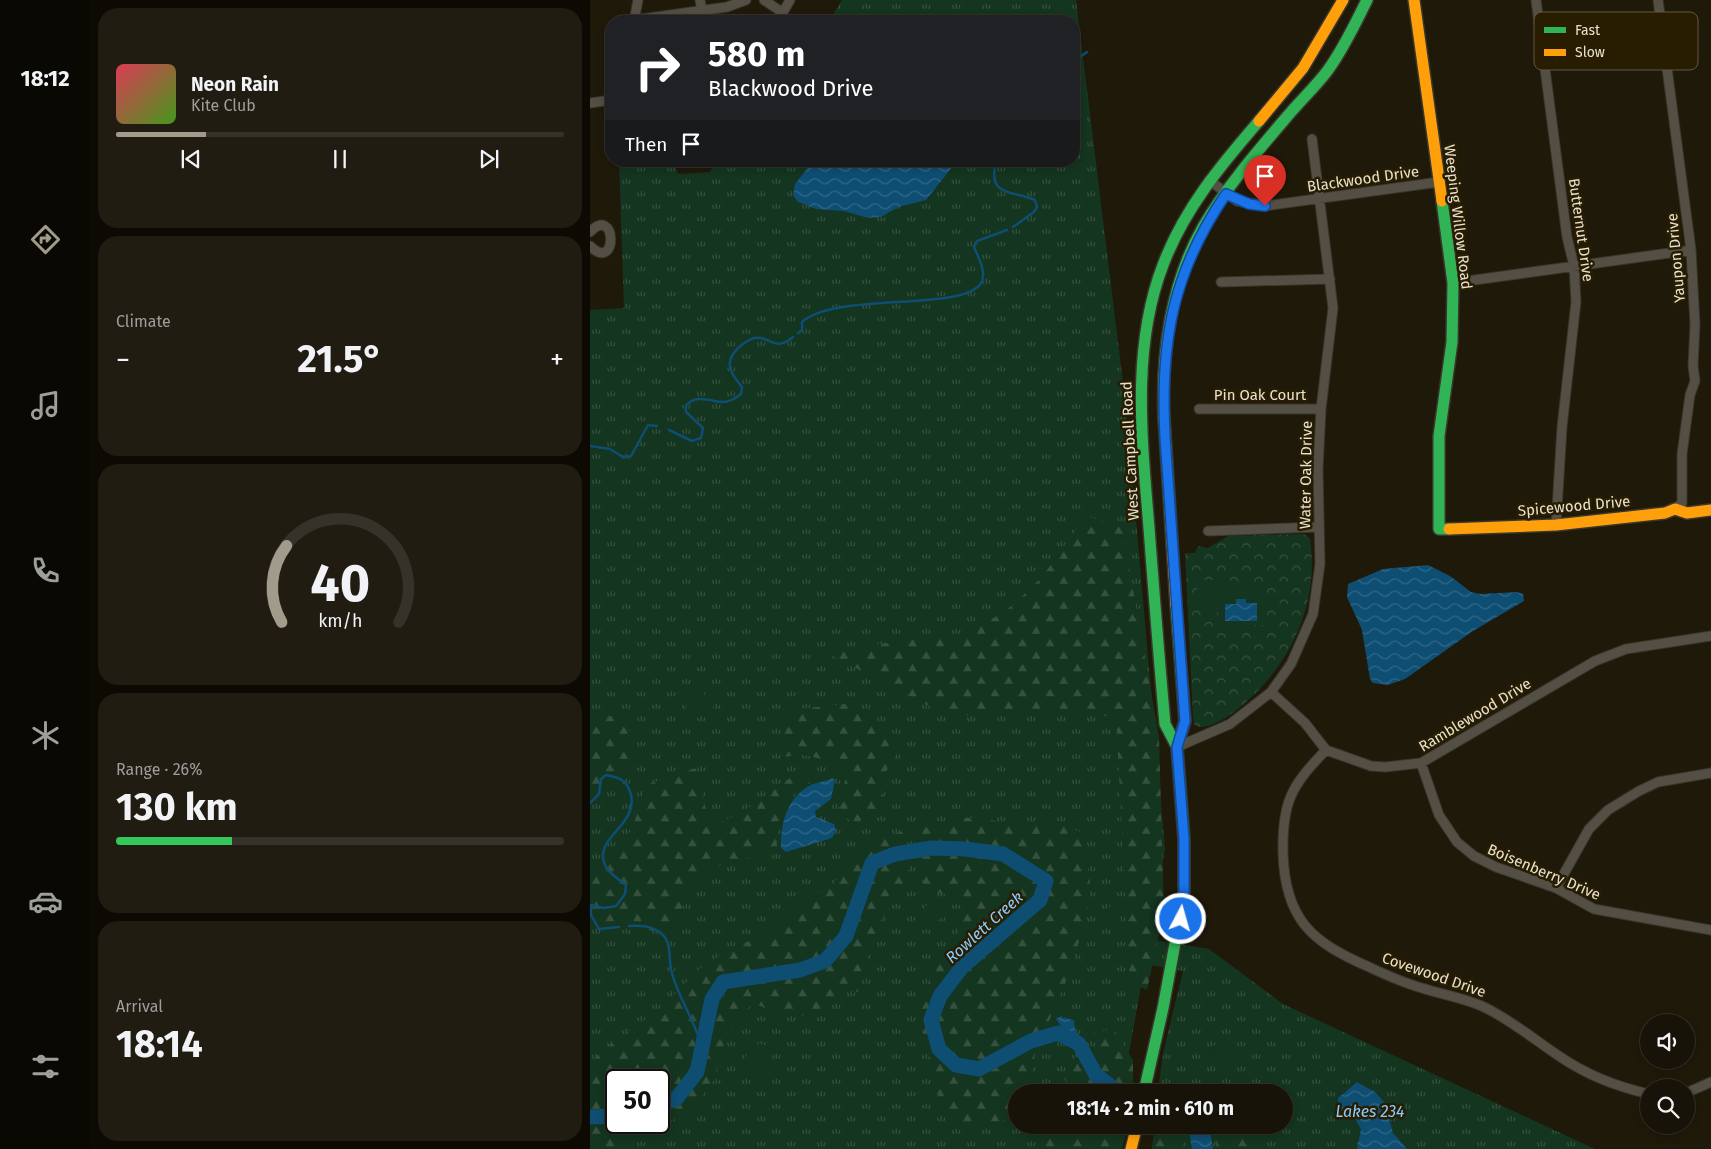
<!DOCTYPE html>
<meta charset="utf-8">
<style>
:root{--surface:#171308;--page:#201c12;--text:#f1f3f6;--muted:#9e9e9c;--line:#363229;--accent:#a19b8b}
body{margin:0;font-family:"Fira Sans",sans-serif;background:var(--page);color:var(--text);height:100vh;display:flex;flex-direction:column;font-size:19px;white-space:nowrap}
*{box-sizing:border-box;margin:0}
p{font-size:16px;color:var(--muted)}
.icon{flex:none;width:28px;height:28px;fill:none;stroke:currentColor;stroke-width:2;stroke-linecap:round;stroke-linejoin:round}
.map{position:relative;flex:1;overflow:hidden}
.sheet{display:flex;flex-direction:column;gap:8px;padding:8px;background:#0d0a04;width:500px}
.sheet>*{flex:none}
.hud{position:absolute;left:15px;top:15px;width:475px;height:152px;border-radius:20px;box-shadow:0 2px 8px #0003,0 0 0 1px var(--line);background:#202124;color:#fff;overflow:hidden}
.fabs{position:absolute;left:1050px;top:1014px;display:grid;gap:10px}
.fabs a{display:grid;place-items:center;width:55px;height:55px;border-radius:50%;background:var(--surface);box-shadow:0 2px 8px #0003,0 0 0 1px var(--line);font-size:25px}
.speed{position:absolute;left:15px;top:1069px;display:flex;gap:10px;font-size:25px;font-weight:700;text-align:center}
.speed>*{display:grid;place-content:center;width:65px;height:65px;border-radius:50%;background:var(--surface);box-shadow:0 2px 8px #0003,0 0 0 1px var(--line);line-height:1}
.speed .limit{border:2px solid #111;border-radius:8px;background:#fff;color:#111}
.pin{position:absolute;display:grid;place-items:center;width:42px;height:42px;color:#fff;margin:-51px -21px;border-radius:50% 50% 50% 0;rotate:-45deg;box-shadow:0 0 5px #0007}
.pin .icon{rotate:45deg}
.me{position:absolute;width:55px;margin:-28px;rotate:6deg;stroke-linejoin:round;filter:drop-shadow(0 0 4px #0008)}
.turn{display:flex;align-items:center;gap:18px;height:105px;padding:0 20px;font-size:22px}
.turn .icon{width:65px;height:65px;stroke-width:2.5}
.turn b{display:block;font-size:35px;line-height:42px}
.then{display:flex;align-items:center;height:48px;padding:0 20px;background:#0003;gap:10px;font-size:19px}
.big{font-size:38px;font-weight:700;line-height:1.1}
.sheet .tile{flex:1;display:flex;flex-direction:column;justify-content:center;gap:8px;min-width:0;padding:0 18px;border-radius:20px;background:var(--page)}
.sheet .dial{align-items:center;gap:0}
.dial svg{height:130px;overflow:visible;fill:none;stroke:var(--line);stroke-width:7;stroke-linecap:round;text-anchor:middle}
.dial text{fill:var(--text);stroke:none}
.song{display:flex;align-items:center;gap:15px}
.cover{width:60px;height:60px;border-radius:8px;background:linear-gradient(135deg,hsl(350 70% 55%),hsl(100 70% 35%))}
.played{height:5px;border-radius:2px;background:linear-gradient(90deg,var(--accent) 20%,var(--line) 20%)}
.keys{display:flex;justify-content:space-around;direction:ltr}
.heat{display:flex;justify-content:space-between;align-items:center;font-size:28px;direction:ltr}
.charge{height:8px;border-radius:4px;background:linear-gradient(90deg,#34c759 26%,var(--line) 0)}
.trip{position:absolute;left:418px;top:1084px;width:285px;height:50px;border-radius:25px;background:var(--surface);box-shadow:0 2px 8px #0003,0 0 0 1px var(--line);font-weight:700;line-height:50px;text-align:center}
main{display:flex;flex:1;min-height:0}
.tab-bar{display:flex;flex-direction:column;width:90px;justify-content:space-around;align-items:center;background:#090803;color:var(--muted)}
.tab-bar .icon{width:35px;height:35px}
.tab-bar .current{color:var(--accent)}
.tab-bar b{font-size:22px;color:var(--text)}
.map>svg:first-child{display:block}
.grass{fill:url(#grass-tufts);fill-rule:evenodd}
.forest{fill:url(#forest-firs)}
.park{fill:url(#park-crowns)}
.pitch{fill:#143520}
.water{fill:url(#water-waves)}
.lines{fill:none;stroke-linecap:round;stroke-linejoin:round}
.stream{stroke:#0e4e73;stroke-width:2.5}
.river{stroke:#0e4e73;stroke-width:15}
.street-casing{stroke:#3a362c;stroke-width:11}
.fast-casing{stroke:#3a362c;stroke-width:14}
.slow-casing{stroke:#3a362c;stroke-width:14}
.street{stroke:#544f44;stroke-width:9}
.fast{stroke:#30b455;stroke-width:11}
.slow{stroke:#ff9f0a;stroke-width:11}
.route-casing{stroke:#114b97;stroke-width:12}
.route{stroke:#1a73e8;stroke-width:9}
.labels{text-anchor:middle;stroke-width:5;stroke-linejoin:round;paint-order:stroke}
.street-label{font-size:15px;fill:#e7e1d0;stroke:#281d01}
.water-label{font-size:16px;font-style:italic;fill:#8cf;stroke:#281d01}
.key{fill:#281d01;stroke:#61583f;stroke-width:1}
.key-label{font-size:14px;fill:#e7e1d0}
</style>
<main>
<nav class="tab-bar">
<b>18:12</b>
<svg class="icon current" aria-label="directions" viewBox="0 0 24 24"><path d="M12 3l9 9-9 9-9-9zM9 14v-3h6M13 9l2 2-2 2"/></svg>
<svg class="icon" aria-label="music" viewBox="0 0 24 24"><path d="M9 18V5l10-2v13"/><circle cx="6" cy="18" r="3"/><circle cx="16" cy="16" r="3"/></svg>
<svg class="icon" aria-label="phone" viewBox="0 0 24 24"><path d="M5 4h4l2 5-3 2q2 4 5 5l2-3 5 2v4C11 20 4 13 5 4z"/></svg>
<svg class="icon" aria-label="climate" viewBox="0 0 24 24"><path d="M12 3v18M4 7l16 10M4 17L20 7"/></svg>
<svg class="icon" aria-label="car" viewBox="0 0 24 24"><path d="M5 17H2v-5l4-1 3-4h7l3 4 3 1v5h-3M9 17h6M6 11h13"/><circle cx="7" cy="17" r="2"/><circle cx="17" cy="17" r="2"/></svg>
<svg class="icon" aria-label="filters" viewBox="0 0 24 24"><path d="M4 7h16M4 17h16"/><circle cx="9" cy="7" r="2"/><circle cx="15" cy="17" r="2"/></svg>
</nav>
<section class="sheet">
<div class="tile">
<div class="song"><i class="cover"></i><div><b>Neon Rain</b><p>Kite Club</p></div></div>
<div class="played"></div>
<div class="keys"><svg class="icon" aria-label="previous" viewBox="0 0 24 24"><path d="M18 5L8 12l10 7zM5 5v14"/></svg><svg class="icon" aria-label="pause" viewBox="0 0 24 24"><path d="M8 5v14M16 5v14"/></svg><svg class="icon" aria-label="next" viewBox="0 0 24 24"><path d="M6 5l10 7-10 7zM19 5v14"/></svg></div>
</div>
<div class="tile"><p>Climate</p>
<div class="heat"><a>−</a><b class="big">21.5°</b><a>+</a></div>
</div>
<div class="tile dial"><svg viewBox="0 0 100 80">
<path d="M14 69A42 42 0 1 1 86 69"/>
<path d="M14 69A42 42 0 0 1 17 22" stroke="#a19b8b"/>
<text x="50" y="56" font-size="32" font-weight="700">40</text>
<text x="50" y="72" font-size="11">km/h</text>
</svg></div>
<div class="tile"><p>Range · 26%</p><b class="big">130 km</b><div class="charge"></div></div>
<div class="tile"><p>Arrival</p><b class="big">18:14</b></div>
</section>
<div class="map">
<svg width="1121" height="1149" viewBox="0 0 1121 1149">
<defs>
<pattern id="grass-tufts" width="24" height="20" patternUnits="userSpaceOnUse" patternTransform="scale(1.25)"><rect width="24" height="20" fill="#143520"/><path d="M3 7l-1-3M5 7V3M7 7l1-3M15 17l-1-3M17 17v-4M19 17l1-3" fill="none" stroke="#36523f"/></pattern>
<pattern id="forest-firs" width="22" height="20" patternUnits="userSpaceOnUse" patternTransform="scale(1.25)"><rect width="22" height="20" fill="#143520"/><path d="M5 1l3.5 6h-7zM16 11l3.5 6h-7z" fill="#36523f"/></pattern>
<pattern id="park-crowns" width="20" height="18" patternUnits="userSpaceOnUse" patternTransform="scale(1.25)"><rect width="20" height="18" fill="#143520"/><path d="M2 6a3 3 0 1 1 6 0M12 15a3 3 0 1 1 6 0" fill="none" stroke="#36523f"/></pattern>
<pattern id="water-waves" width="16" height="10" patternUnits="userSpaceOnUse" patternTransform="scale(1.25)"><rect width="16" height="10" fill="#0e4e73"/><path d="M0 5q4-4 8 0t8 0" fill="none" stroke="#316786"/></pattern>
</defs>
<rect width="100%" height="100%" fill="#1f190a"/>
<!-- grass -->
<path class="grass" d="M252,0H486L536,407L575,849L559,939L619,949L693,1004L1005,1149H562L565,1125H694V1092H568L573,1053L593,971L555,964L532,1092H426V1125H527L522,1149H0V310L34,308L29,161H81L89,174L120,172L127,161H484V21H239ZM26,1080H69V1122H26Z"/>
<!-- forest -->
<path class="forest" d="M496,516L532,527L569,737L574,913L557,990L540,983L526,717L466,712L359,716L233,651L381,633L423,605L452,577Z
M256,704L315,741L288,784L296,803L263,826L248,805L258,771C237,762 218,750 195,757L191,742L198,710Z
M1,713L30,718L45,738L39,766L5,793L0,800Z
M106,768L118,818L127,824L152,812L200,778L230,774C194,802 187,802 187,850L164,847L167,856L130,865L104,885L78,933L0,922V868L42,830L56,785Z
M370,818H395L429,828L465,822L491,832L500,878V900L482,967L445,1054L438,1092H426V1112L413,1121L357,1126L326,1005L369,931L376,911L362,895L334,891C333,870 326,849 327,828L347,826Z
M316,830L320,879C287,917 281,944 268,992L252,988L228,1017L187,1013L163,1003L147,1020L136,1040L125,1078L109,1101L93,1116L44,1135L33,1149H0V1122H69V1111C115,1093 114,1067 122,1024L108,1044L106,1063L96,1078L81,1096L69,1100V1080H26V1112L0,1113V1065L11,1051L70,1009L109,969L142,948L179,933L198,912L217,897L242,887L255,866L271,847Z
M523,1028L543,1060V1092H486L474,1079L485,1057L507,1061L511,1050L499,1035Z
M480,1125H538L532,1149H453L452,1141L478,1132Z
M565,1125H593L595,1149H562Z
M623,1125H669L672,1149H627Z"/>
<!-- park -->
<path class="park" d="M714,534L720,538C730,604 700,667 649,708C639,716 622,728 608,727L604,724L603,717L595,553H605L608,546L618,548L638,536Z"/>
<!-- pitch -->
<path class="pitch" d="M607,580H640L642,589L676,586V625L629,626L628,608H607Z
M105,679L112,684L115,697L123,705L124,710L99,721C94,709 95,688 105,679Z
M340,901L354,902L364,911L363,914L349,919L340,929C332,930 329,927 324,921Z
M520,906L526,907L531,919V926L524,927L516,923L518,917L515,911Z
M636,1039L646,1049L654,1053L653,1060L647,1065L640,1064L621,1052L624,1045Z
M172,1044L181,1049L183,1054L177,1061L173,1081L168,1083C153,1071 150,1061 163,1045Z"/>
<!-- water -->
<path class="water" d="M223,161H367L336,200L308,207L291,217L278,218L254,211L226,209L208,202L203,195L205,184Z
M838,565L860,576L881,592L890,594L927,592L933,594L934,601L883,631L815,679L798,685L783,683L780,679L772,630L757,597L758,584L793,569Z
M646,599H656V603H667V621H635V604H646Z
M242,778L245,780L241,799L225,811L226,817L244,824L246,831L242,838L196,852L191,848C190,823 198,795 223,784C229,782 236,781 242,778Z
M470,1017L484,1020L485,1030L498,1045L491,1051L477,1040L475,1032L466,1019Z
M767,1082L785,1092L795,1103L803,1133L817,1149H767L771,1129L763,1115L748,1109V1098Z
M598,1125H619L623,1149H602Z"/>
<g class="lines">
<!-- stream -->
<path class="stream" d="M484,61L497,52
M406,161C397,197 421,190 445,200L447,207L444,212L423,227
M208,333L212,330V322C245,291 380,313 392,281C396,270 388,257 384,247L387,241L417,230
M79,430L102,441L111,438L113,428L96,412V406C106,393 121,402 133,402C140,402 146,398 151,394L152,387C141,374 133,363 148,348C153,344 157,340 164,338C180,335 184,353 203,337
M0,446L20,449L33,457L41,456L58,425L67,426
M0,803L9,794L11,779L16,775C29,777 38,781 41,795C47,823 11,836 13,857C14,871 26,877 36,885L35,894L26,906L14,908L1,905V915L9,929L29,927
M39,926C52,925 68,926 76,939C81,947 79,961 81,970C88,998 105,1020 112,1048"/>
<!-- river -->
<path class="river" d="M69,1105L86,1099L107,1072L122,999L133,982L210,970L235,961L256,936L282,863L305,854L342,848L376,849L413,854L456,881L450,900L372,967L350,996L341,1020L349,1049L366,1065L389,1069L441,1041L468,1033L489,1044L506,1075L528,1092
M0,1117L26,1116"/>
<!-- street casing -->
<g class="street-casing">
<path id="street" d="M110,0L112,12
M174,0L193,13
M946,0L977,237L984,266L986,302L972,427L966,525
M1068,0L1101,250L1105,325L1103,366L1105,381L1100,395L1092,454V503L1085,509
M44,20L137,7L156,0
M44,21L48,0
M188,21L200,0
M0,103L21,100
M619,180L647,201L675,206L849,182
M0,232C27,204 28,274 0,246
M631,282L740,279
M863,283L1101,250
M609,409H731
M618,531L729,527
M681,692L715,723L736,750L781,766L795,767L831,763L1005,661L1036,649L1121,636
M587,747L640,724L681,692L701,664L723,614L730,564L728,469L731,409L743,308L722,139
M736,750C701,786 692,802 693,853C695,919 721,942 779,967C796,975 814,983 832,988C853,995 876,998 896,1008C922,1021 945,1040 969,1056C995,1074 1028,1087 1059,1094
M831,763L849,815L867,842L884,856L906,867L966,888L1004,909L1121,930
M966,888L999,829L1018,810L1049,791L1068,782L1121,773
M1096,1093L1121,1082"/>
</g>
<!-- fast casing -->
<g class="fast-casing">
<path id="fast" d="M852,201L863,283L862,342L849,436V529H859
M574,418C571,354 581,283 613,227C636,187 671,147 701,112C713,98 727,85 738,70C754,48 765,24 777,0
M587,747L575,724C569,659 564,593 559,528C552,441 541,348 573,265C594,209 631,165 669,121
M554,1092L573,1008L594,895V839L587,747L595,721L586,605"/>
</g>
<!-- slow casing -->
<g class="slow-casing">
<path id="slow" d="M824,0L852,201
M669,121L713,68L753,0
M574,418L586,605
M859,529L966,525L1075,513L1085,509L1097,513L1121,510
M541,1149L547,1125"/>
</g>
<!-- street -->
<use href="#street" class="street"/>
<!-- fast -->
<use href="#fast" class="fast"/>
<!-- slow -->
<use href="#slow" class="slow"/>
</g>
<g class="lines">
<!-- route casing -->
<g class="route-casing">
<path id="route" d="M591,919L594,895V839L587,747L595,721L575,437C570,343 582,273 636,194L659,204L675,206"/>
</g>
<!-- route -->
<use href="#route" class="route"/>
</g>
<g class="labels">
<!-- street labels -->
<g class="street-label">
<text transform="translate(773 179) rotate(-8)" y="5">Blackwood Drive</text>
<text transform="translate(868 217) rotate(83)" y="5">Weeping Willow Road</text>
<text transform="translate(991 230) rotate(82)" y="5">Butternut Drive</text>
<text transform="translate(1086 258) rotate(-95)" y="5">Yaupon Drive</text>
<text x="670" y="400">Pin Oak Court</text>
<text transform="translate(540 451) rotate(-93)" y="5">West Campbell Road</text>
<text transform="translate(716 475) rotate(-89)" y="5">Water Oak Drive</text>
<text transform="translate(984 506) rotate(-5)" y="5">Spicewood Drive</text>
<text transform="translate(885 715) rotate(-31)" y="5">Ramblewood Drive</text>
<text transform="translate(954 872) rotate(23)" y="5">Boisenberry Drive</text>
<text transform="translate(844 975) rotate(19)" y="5">Covewood Drive</text>
</g>
<!-- water labels -->
<g class="water-label">
<text transform="translate(394 927) rotate(-42)" y="6">Rowlett Creek</text>
<text x="780" y="1117">Lakes 234</text>
</g>
</g>
<!-- legend -->
<rect x="944" y="12" width="164" height="58" rx="8" class="key"/>
<rect x="954" y="27" width="22" height="6" fill="#30b455"/>
<rect x="954" y="49" width="22" height="7" fill="#ff9f0a"/>
<g class="key-label">
<text x="985" y="35">Fast</text>
<text x="985" y="57">Slow</text>
</g>
</svg>
<div class="fabs">
<a><svg class="icon" aria-label="sound" viewBox="0 0 24 24"><path d="M4 9h4l5-4v14l-5-4H4zM17 9q2 3 0 6"/></svg></a>
<a><svg class="icon" aria-label="search" viewBox="0 0 24 24"><circle cx="10" cy="10" r="6"/><path d="M15 15l6 6"/></svg></a>
</div>
<div class="speed"><div class="limit">50</div></div>
<div class="pin" style="left:675px;top:206px;background:#d93025"><svg class="icon" aria-label="arrive" viewBox="0 0 24 24"><path d="M6 21V4h12l-3 4 3 4H6"/></svg></div>
<svg class="me" style="left:591px;top:919px" viewBox="-20 -20 40 40"><circle r="17" fill="#1a73e8" stroke="#fff" stroke-width="3"/><path d="M0-11L8 9 0 5-8 9z" fill="#fff"/></svg>
<div class="trip">18:14 · 2 min · 610 m</div>
<div class="hud">
<div class="turn"><svg class="icon" aria-label="right" viewBox="0 0 24 24"><path d="M7 20v-9h11M14 6l5 5-5 5"/></svg><div><b>580 m</b>Blackwood Drive</div></div>
<div class="then">Then<svg class="icon" aria-label="arrive" viewBox="0 0 24 24"><path d="M6 21V4h12l-3 4 3 4H6"/></svg></div>
</div>
</div>
</main>
